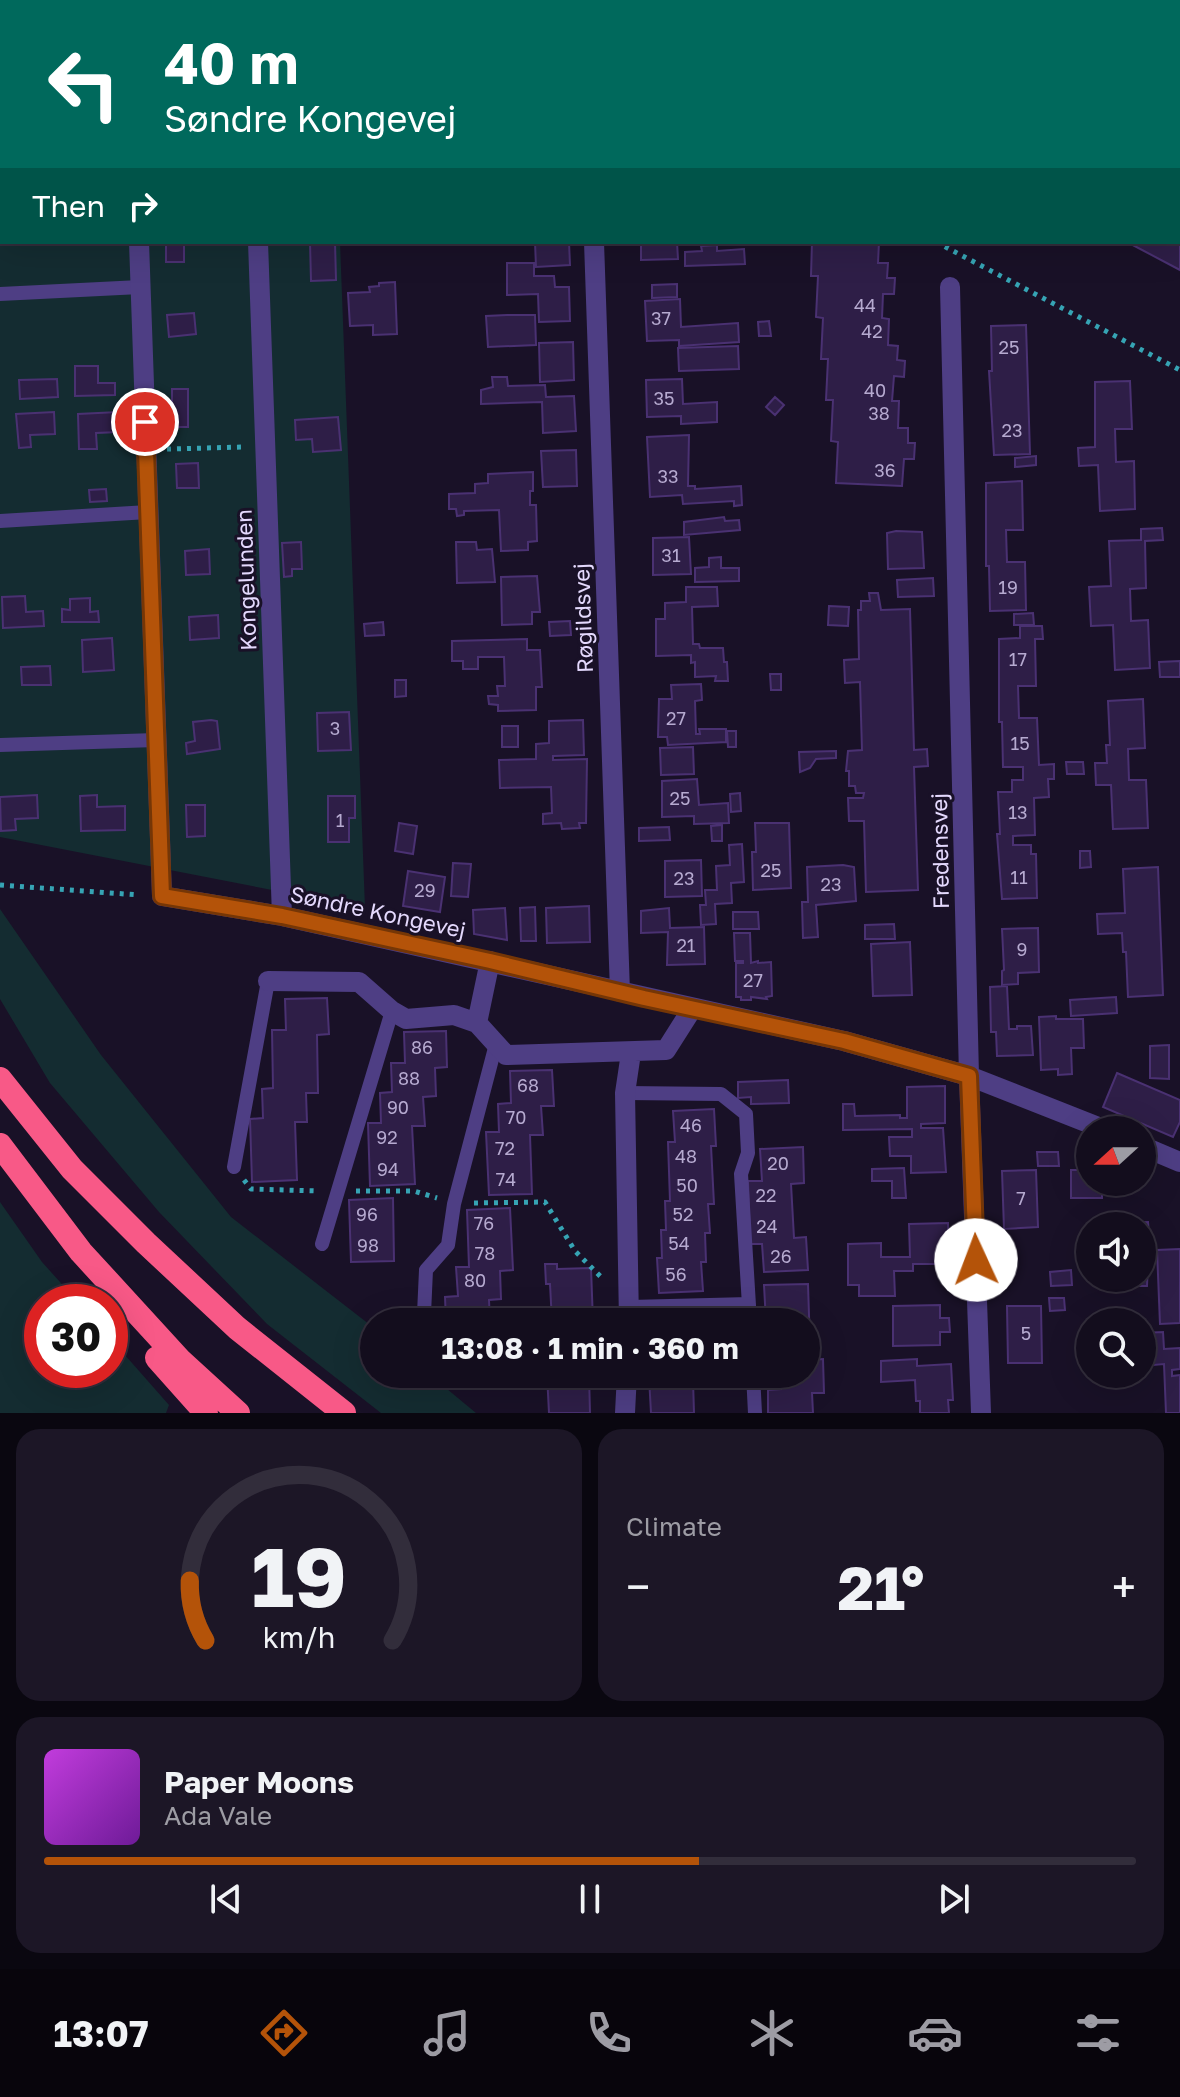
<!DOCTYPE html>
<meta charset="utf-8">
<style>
:root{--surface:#130d1d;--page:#1c1626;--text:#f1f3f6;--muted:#9d9ca4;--line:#322d3b;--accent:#b45309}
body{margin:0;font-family:"Golos Text",sans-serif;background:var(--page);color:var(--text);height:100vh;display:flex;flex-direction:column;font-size:30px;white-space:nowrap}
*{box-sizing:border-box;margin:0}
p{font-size:26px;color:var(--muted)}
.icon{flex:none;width:44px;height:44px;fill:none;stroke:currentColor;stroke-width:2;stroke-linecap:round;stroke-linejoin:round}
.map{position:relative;height:1413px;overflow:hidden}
.sheet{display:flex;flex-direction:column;gap:16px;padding:16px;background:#0a0710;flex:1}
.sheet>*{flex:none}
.guide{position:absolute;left:0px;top:0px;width:1180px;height:244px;box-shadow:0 8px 32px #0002,0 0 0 2px var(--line);background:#00695c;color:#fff;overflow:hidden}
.needle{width:52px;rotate:249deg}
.tools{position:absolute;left:1076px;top:1116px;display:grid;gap:16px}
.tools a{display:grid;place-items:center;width:80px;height:80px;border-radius:50%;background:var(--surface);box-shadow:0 8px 32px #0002,0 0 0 2px var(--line);font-size:40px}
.speed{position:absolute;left:24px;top:1284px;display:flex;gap:16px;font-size:40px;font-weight:700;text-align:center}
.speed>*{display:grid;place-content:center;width:104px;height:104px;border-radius:50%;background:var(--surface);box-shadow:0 8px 32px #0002,0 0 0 2px var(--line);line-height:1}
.speed .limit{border:12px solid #d22;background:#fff;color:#111}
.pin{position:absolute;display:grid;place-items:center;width:68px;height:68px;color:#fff;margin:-34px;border:4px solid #fff;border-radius:50%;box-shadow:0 2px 8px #0007}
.me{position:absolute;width:88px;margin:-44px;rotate:358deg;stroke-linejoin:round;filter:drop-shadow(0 0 6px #0008)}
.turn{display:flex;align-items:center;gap:28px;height:168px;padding:0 32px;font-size:36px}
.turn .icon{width:104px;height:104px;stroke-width:2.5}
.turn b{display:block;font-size:56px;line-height:68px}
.then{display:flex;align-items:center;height:76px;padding:0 32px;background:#0003;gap:16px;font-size:30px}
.big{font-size:60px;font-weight:700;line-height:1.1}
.sheet .card{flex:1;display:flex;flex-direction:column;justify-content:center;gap:12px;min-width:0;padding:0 28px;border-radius:24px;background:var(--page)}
.sheet .dial{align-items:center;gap:0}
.dial svg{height:208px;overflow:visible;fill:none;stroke:var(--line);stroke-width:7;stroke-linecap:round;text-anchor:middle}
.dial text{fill:var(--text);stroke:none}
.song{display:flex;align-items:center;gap:24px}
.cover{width:96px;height:96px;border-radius:12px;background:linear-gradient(135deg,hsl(290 70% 55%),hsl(280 70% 35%))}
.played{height:8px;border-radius:4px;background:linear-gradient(90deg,var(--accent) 60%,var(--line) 60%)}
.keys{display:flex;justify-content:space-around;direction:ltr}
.heat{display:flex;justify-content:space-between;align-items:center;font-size:44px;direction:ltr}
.sheet .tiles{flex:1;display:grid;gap:16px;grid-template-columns:1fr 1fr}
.card:last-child{grid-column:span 2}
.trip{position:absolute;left:360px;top:1308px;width:460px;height:80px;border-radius:40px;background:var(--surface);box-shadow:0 8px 32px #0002,0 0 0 2px var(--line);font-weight:700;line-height:80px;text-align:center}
.menu{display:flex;height:128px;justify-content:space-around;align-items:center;background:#08050c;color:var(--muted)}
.menu .icon{width:56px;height:56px}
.menu .on{color:var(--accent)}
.menu b{font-size:36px;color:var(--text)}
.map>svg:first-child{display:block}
.green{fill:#142c31}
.building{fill:#2e1e47;stroke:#4a3172;stroke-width:2}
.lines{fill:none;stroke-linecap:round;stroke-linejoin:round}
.path{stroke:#36a4b4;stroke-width:5;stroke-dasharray:4 6;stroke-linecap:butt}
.service{stroke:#4e3e84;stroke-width:14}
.minor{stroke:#4e3e84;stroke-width:20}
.motorway{stroke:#f85987;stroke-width:24}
.route-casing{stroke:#753606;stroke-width:20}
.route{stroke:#b45309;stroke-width:14}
.labels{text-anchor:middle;stroke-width:6;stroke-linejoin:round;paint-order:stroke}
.number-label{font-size:18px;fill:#b6aad0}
.street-label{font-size:22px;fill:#e4d9fd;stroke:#191127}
</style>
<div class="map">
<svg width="1180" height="1413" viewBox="0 0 1180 1413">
<rect width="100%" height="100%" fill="#191127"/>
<!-- green -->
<path class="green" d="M0,0H331V2H2V242H340L365,908L0,837Z
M0,909L101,1055L231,1217L374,1328V1374H429L476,1413H381L267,1324L159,1212L50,1083L0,999Z
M0,1202L42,1262L78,1302H42V1370H110V1338L169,1405L166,1413H0Z"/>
<!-- building -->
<path class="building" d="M943,0H1180V122L1178,2Z
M1178,128L1180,129V270L1127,242H1178Z
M166,242H184V262H166Z
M310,242H335L336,280L311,281Z
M535,242H569L570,265L536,267Z
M641,242H677L678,259L641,260Z
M812,242H879L878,263H888L887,278H895L894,294H883L882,318L889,319L888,345L898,346L897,360L905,361L904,377L894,376L892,401H899L898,428H908V443H915L914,459H904L902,486L836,483L838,442L831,441L833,400H826L828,359H821L823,318L816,317L818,276H811Z
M717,245V251L744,249L745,264L685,266V252L702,251L701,246Z
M507,263H534V276H554L555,287H569L570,321L539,322L538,294L507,295Z
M395,282L397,334L373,335V325L350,326L348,293L370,292L369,287L379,286V283Z
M677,284V297L652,298V285Z
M680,299L681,327L738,323L739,342L679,346V340L647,341L645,301Z
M194,313L196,334L169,337L167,315Z
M507,315H535L536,345L488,347L486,316Z
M769,321L771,336H759L758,322Z
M1026,325L1030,454L994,455L989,371H992L991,326Z
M573,342L574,380L540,382L539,343Z
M738,346L739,369L679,371L678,348Z
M75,366H98V383H115V395L75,396Z
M492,377H507L508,386L545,385L546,397L574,396L576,431L543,433L542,402L481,404V390L493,387Z
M57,379L58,397L20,399L19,380Z
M682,379L683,404L717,402V422L681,424V416L647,417L646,380Z
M1130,381L1132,429H1115L1116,462L1134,461L1135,509L1100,511L1098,465L1079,466L1078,448L1095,447V382Z
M172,389H188V427H172Z
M775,397L784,405L775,415L766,407Z
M54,412L55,434L30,435L31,447L19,448L16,414Z
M118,412L119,432L96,433L97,449H79L78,414Z
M338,417L341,450L313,452L312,439L296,440L295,420Z
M689,435L688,486H695V489L741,486L742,505L734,506V501L683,504L682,495L650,497L647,437Z
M576,450L577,486L543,487L541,451Z
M1036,456V465L1015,467V458Z
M198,463L199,488H177L176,464Z
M533,472V491H530V505H536L537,541L528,542V550L501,551L499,510L464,511V515L457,516L456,509H449V494L475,493V484L488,483V474Z
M1022,481L1023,530H1006L1007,562H1025L1026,610L990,611L989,566H986V483Z
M106,489L107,501L90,502L89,490Z
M724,517L725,521L739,520L740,530L684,535V522Z
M1162,528L1163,540L1145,541L1146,588L1130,589L1131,621L1148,620L1150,668L1115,670L1113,625L1091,626L1089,587L1111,586L1109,541L1141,540V529Z
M896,531L922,532L924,568L888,569L887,533Z
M689,537L691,574L653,575V538Z
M301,542L302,569H292V576L284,577L282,543Z
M456,542H476L477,550L492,549L495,582L457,583Z
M209,549L210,574L186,575L185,551Z
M721,557V568H739V581L695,582V568L709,567V558Z
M537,576L540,612H532V624L502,625L501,577Z
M933,578L934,596L898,597L897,580Z
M686,587H717L718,606L692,607L693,644H699L700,648H723L724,662H727L728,681H715L716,676L695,677V662L691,663V655L656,656V619H665V603L686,602Z
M869,593H878L881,610L910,609L914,750L927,749L928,766L914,767L918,890L866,892L864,821H849L848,798H863L864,793H856L855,786H849V771H846L848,751L862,750L860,682L845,683L844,660L859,659L858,610H861V601H870Z
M25,596L26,612L43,611L44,626L3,628L2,597Z
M90,598V612L98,611L99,622H62V609L70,610V599Z
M829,606L849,607L848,626L828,625Z
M1033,613L1034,625H1014V614Z
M218,615L219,638L190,640L189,617Z
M570,621L571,635L550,636L549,622Z
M383,622L384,635L365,636L364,624Z
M1020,626H1042L1043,639H1035L1036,686H1018L1019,718H1037L1039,765L1054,764V779H1048L1049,797L1034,798L1035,835L1013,836V845H1031V854H1036L1037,898L1002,899L997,834H1000L998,792H1012V780H1023V767H1003L1002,722H999V639L1020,638Z
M112,638L114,670L83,672L82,640Z
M527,639V650H540L542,687H536V710L498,711V705L489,704L488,696H498L497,686H505L504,657H478V669H463V661H452V641Z
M1180,661V677H1160L1159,662Z
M50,666L51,685H22L21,667Z
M770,674H781V690H771Z
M395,680H406V696L395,697Z
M701,684L702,700L695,701L696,734H700L699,729H726V742L668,745L667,737H658L659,699H672L671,685Z
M1143,699L1145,748L1128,749L1129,780H1146L1148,828L1113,829L1111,785H1096L1095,763H1107L1106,745H1110L1108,701Z
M349,712L351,750L318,751L317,713Z
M211,720L217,721L220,749L187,754L186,743L195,741L193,722Z
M583,720L584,755L553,756V760L587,759L586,823H579L580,828L562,829L561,823L543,824V814L552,813L551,787L500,788L499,760L536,759V744L549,743V721Z
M502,726H518V747H502Z
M727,731H736V747H728Z
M693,747L694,774L661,775L660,748Z
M836,751V758L816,759L810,768L800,772L799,752Z
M1066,762H1083L1084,774H1067Z
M697,779L699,805L728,803L729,823L694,824V816L662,817V781Z
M740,793L741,811L731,812L730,794Z
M37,795L38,818L15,819L16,830L1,831L0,797Z
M97,795V807L125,806V830L81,831L80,796Z
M328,796H355V818H349V842H328Z
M186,805H205V836L187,837Z
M399,823L417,826L413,854L395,851Z
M755,823H789L791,888L753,890L752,852H756Z
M722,825V841H712L711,826Z
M669,827L670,840L639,841V828Z
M742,844L744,882L731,883L732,903L715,904L716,924L701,925L700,905H706L705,890H717L716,866L730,865L729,845Z
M1080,851H1090L1091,867L1080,868Z
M701,860L702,896L665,897V861Z
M453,863L471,864L468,897L451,896Z
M843,865L854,867L856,901L816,905L818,937L803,938L802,902H808L807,867Z
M1158,867L1163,995L1128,997L1126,952H1123L1122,933L1098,934L1097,914L1125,913L1123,869Z
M408,871L445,877L440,912L403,906Z
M589,906L590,942L547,943L546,908Z
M535,907L536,941H521L520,908Z
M505,908L507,940L474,934L473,910Z
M669,908L670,928L704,927L705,964L667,965L668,932L641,933V911Z
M733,912H758L759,929H733Z
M894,924L895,939H865V925Z
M1038,928L1039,972L1018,973V984L1002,985V971L1004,970L1002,929Z
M734,933H750L751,963L758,961V963L771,962L772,996L766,997L767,999L751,997V1000H741V997H736V963H743V961H735Z
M910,942L912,995L873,996L871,944Z
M1007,986L1009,1029H1017V1026H1031L1033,1055L997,1056L996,1032H991L990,987Z
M1116,997L1117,1013L1071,1016L1070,1000Z
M327,998L329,1034L317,1035L318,1093H306L307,1122H295L297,1180L252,1182L250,1119L263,1118L262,1089L273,1088L272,1030H286L285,999Z
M1056,1016V1019H1083L1084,1048H1071L1072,1074L1058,1075V1069L1041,1070L1039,1017Z
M446,1031L447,1067L435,1068L436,1096L423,1097L425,1126H412L415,1184L370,1186L368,1123H381L380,1093L392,1092L391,1063H405L404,1032Z
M1169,1045V1079L1150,1078V1046Z
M552,1070L554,1106H541L543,1135H530L532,1194L489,1195L486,1132H499L498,1104L511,1103L510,1071Z
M1117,1073L1180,1100V1122L1173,1137L1103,1107Z
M788,1080L789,1103L751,1104V1097L738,1098V1082Z
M945,1086V1123L921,1124V1128H943L946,1172L911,1173V1156H890L889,1137H912V1129L843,1130V1104H854L855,1116L900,1115V1118H907V1087Z
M714,1109L716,1146H711L714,1204H708L710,1233H705L706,1262H701L703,1291L659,1293L657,1258H662L661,1230H666L665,1201H670L668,1142H675L673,1111Z
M803,1147L804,1183L791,1184L794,1238L806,1237L808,1270L764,1272L762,1244H750L748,1181H762L760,1149Z
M1037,1152H1058L1059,1166H1038Z
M904,1168L906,1198H892V1181H872V1169Z
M1036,1170L1038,1227L1004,1229L1002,1171Z
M1071,1170H1090V1182H1102V1198H1071Z
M393,1198L394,1261L351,1262L349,1200Z
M510,1208L513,1270L500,1271L501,1299L489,1300L490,1322H446L445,1297L458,1296L456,1267H469L467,1210Z
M1148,1222L1149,1234L1142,1235V1226H1131V1223Z
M948,1223L949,1264H913V1271H894L895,1296H859V1285H848V1244L881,1243V1257H910L909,1224Z
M1180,1249V1323L1160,1324L1157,1250Z
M1142,1263H1148L1147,1286H1130L1131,1278H1142Z
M545,1264H557V1269L591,1268L593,1322H552L550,1284H546Z
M1071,1270L1072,1285L1051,1286L1050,1272Z
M808,1284L810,1346H806V1322H766L764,1285Z
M1049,1298H1064L1065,1310L1050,1311Z
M940,1305V1318H949L950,1332H940V1345L893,1346V1306Z
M1007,1306H1041L1042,1363H1008Z
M1163,1332L1164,1349L1180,1348V1369L1172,1370V1376L1180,1375V1413H1166L1164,1364L1142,1366V1333Z
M823,1359L824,1393H812L813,1413H768V1390L781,1389L780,1374H806V1360Z
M917,1359V1366L951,1364L953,1400H948L949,1413H920V1401H916L915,1380L881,1382V1361Z
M547,1374H589L590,1413H549Z
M662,1374H706V1380H693L694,1413H651L649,1377H662Z"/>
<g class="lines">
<!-- path -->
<path class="path" d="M936,242L1180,370
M167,449L245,447
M0,885L139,895
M244,1180L251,1189L318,1191
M356,1191H414L437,1198
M474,1203L545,1202L575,1251L604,1280
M454,1374H541"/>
<!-- service -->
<path class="service" d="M0,66H2
M0,294L140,287
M0,521L148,512
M0,745L156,740
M625,1093L721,1094L746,1114L748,1153L741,1174L750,1322
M234,1167L268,981
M322,1244L392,1011
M630,1307L749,1304
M424,1314L426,1270L448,1245L454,1204L496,1044
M753,1374L755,1413"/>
<!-- minor -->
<path class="minor" d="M250,0V2
M586,0V2
M135,2L136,0
M139,242L162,896L282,916L844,1041L969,1076L1106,1130
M258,242L282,916
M594,242L620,992
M950,287L969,1076L981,1413
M268,981L359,982L392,1011L406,1019L454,1015L477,1023L506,1055L666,1050L692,1009
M477,1023L490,961
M1142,1146L1180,1162
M629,1322L625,1093L631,1053
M625,1413L627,1374"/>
<!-- motorway -->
<path class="motorway" d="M0,1079L72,1169L146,1243L237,1328L344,1413
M0,1145L81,1252L180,1360L238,1413
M157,1358L206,1413"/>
</g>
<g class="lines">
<!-- route casing -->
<g class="route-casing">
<path id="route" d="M145,422L162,896L282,916L490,961L644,998L844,1041L969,1076L976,1260"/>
</g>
<!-- route -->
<use href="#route" class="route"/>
</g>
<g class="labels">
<!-- number labels -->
<g class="number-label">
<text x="865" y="312">44</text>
<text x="661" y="325">37</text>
<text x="872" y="338">42</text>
<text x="1009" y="354">25</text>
<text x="875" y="397">40</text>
<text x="664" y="405">35</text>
<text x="879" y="420">38</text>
<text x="1012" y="437">23</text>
<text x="885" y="477">36</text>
<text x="668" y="483">33</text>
<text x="671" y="562">31</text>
<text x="1008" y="594">19</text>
<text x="1018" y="666">17</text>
<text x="676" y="725">27</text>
<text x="335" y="735">3</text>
<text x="1020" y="750">15</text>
<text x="680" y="805">25</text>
<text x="1018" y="819">13</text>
<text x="340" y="827">1</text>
<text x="771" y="877">25</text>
<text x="1019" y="884">11</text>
<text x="684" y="885">23</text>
<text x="831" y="891">23</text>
<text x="425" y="897">29</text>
<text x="686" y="952">21</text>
<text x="1022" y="956">9</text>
<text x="753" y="987">27</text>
<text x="422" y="1054">86</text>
<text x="409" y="1085">88</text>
<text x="528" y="1092">68</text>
<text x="398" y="1114">90</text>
<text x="516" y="1124">70</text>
<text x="691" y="1132">46</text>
<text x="387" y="1144">92</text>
<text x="505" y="1155">72</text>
<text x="686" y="1163">48</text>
<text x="778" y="1170">20</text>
<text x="388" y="1176">94</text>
<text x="506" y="1186">74</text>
<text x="687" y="1192">50</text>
<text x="766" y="1202">22</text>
<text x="1021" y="1205">7</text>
<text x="367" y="1221">96</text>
<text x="683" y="1221">52</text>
<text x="484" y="1230">76</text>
<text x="767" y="1233">24</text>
<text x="679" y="1250">54</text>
<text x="368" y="1252">98</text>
<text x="485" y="1260">78</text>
<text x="781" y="1263">26</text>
<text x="676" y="1281">56</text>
<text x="475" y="1287">80</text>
<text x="1026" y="1340">5</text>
</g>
<!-- street labels -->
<g class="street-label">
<text transform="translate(246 580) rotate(-92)" y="8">Kongelunden</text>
<text transform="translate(583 618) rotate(-92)" y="8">Røgildsvej</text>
<text transform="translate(940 851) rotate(-91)" y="8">Fredensvej</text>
<text transform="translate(378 912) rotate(12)" y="8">Søndre Kongevej</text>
</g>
</g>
</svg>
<div class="tools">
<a><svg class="needle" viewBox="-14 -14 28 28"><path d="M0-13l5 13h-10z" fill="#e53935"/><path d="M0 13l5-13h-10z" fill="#9d9ca4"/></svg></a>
<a><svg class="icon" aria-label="sound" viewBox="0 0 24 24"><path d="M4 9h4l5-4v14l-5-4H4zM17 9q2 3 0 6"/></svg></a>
<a><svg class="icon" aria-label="search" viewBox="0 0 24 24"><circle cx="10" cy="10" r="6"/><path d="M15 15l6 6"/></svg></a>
</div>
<div class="speed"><div class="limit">30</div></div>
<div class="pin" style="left:145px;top:422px;background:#d93025"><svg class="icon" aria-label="arrive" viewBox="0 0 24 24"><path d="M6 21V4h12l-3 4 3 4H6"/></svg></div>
<svg class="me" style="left:976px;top:1260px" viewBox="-20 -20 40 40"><circle r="19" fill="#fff"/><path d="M0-13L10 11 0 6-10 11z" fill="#b45309"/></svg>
<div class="trip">13:08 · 1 min · 360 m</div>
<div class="guide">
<div class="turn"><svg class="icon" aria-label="left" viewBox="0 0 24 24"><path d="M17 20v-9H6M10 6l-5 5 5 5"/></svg><div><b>40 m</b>Søndre Kongevej</div></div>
<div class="then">Then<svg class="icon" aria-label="right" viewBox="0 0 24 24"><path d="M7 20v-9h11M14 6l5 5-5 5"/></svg></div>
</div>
</div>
<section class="sheet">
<div class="tiles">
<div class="card dial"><svg viewBox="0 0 100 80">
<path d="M14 69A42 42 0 1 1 86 69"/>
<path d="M14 69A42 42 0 0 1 8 46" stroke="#b45309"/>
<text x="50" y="56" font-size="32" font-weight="700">19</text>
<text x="50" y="72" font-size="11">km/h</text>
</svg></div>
<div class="card"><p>Climate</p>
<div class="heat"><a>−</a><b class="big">21°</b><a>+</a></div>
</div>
<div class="card">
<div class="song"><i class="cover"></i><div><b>Paper Moons</b><p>Ada Vale</p></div></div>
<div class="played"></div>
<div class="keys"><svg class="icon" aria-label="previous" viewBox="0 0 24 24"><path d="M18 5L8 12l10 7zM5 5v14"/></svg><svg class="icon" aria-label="pause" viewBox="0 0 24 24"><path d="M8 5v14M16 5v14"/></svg><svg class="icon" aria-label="next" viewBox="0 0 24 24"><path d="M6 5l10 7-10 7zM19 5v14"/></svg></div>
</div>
</div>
</section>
<nav class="menu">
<b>13:07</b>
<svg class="icon on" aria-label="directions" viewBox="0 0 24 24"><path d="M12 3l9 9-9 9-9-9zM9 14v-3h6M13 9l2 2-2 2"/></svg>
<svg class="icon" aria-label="music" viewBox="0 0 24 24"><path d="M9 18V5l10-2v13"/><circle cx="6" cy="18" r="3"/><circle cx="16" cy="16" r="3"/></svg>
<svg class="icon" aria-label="phone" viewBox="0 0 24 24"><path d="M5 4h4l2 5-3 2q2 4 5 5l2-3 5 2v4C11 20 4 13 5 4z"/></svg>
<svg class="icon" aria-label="climate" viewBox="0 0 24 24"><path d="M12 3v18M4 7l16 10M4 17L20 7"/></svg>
<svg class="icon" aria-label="car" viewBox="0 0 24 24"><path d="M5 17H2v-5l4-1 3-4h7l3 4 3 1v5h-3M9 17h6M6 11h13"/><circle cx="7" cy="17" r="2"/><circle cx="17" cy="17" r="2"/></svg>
<svg class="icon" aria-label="filters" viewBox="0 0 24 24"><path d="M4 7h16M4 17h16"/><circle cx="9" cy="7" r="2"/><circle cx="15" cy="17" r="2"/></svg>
</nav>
